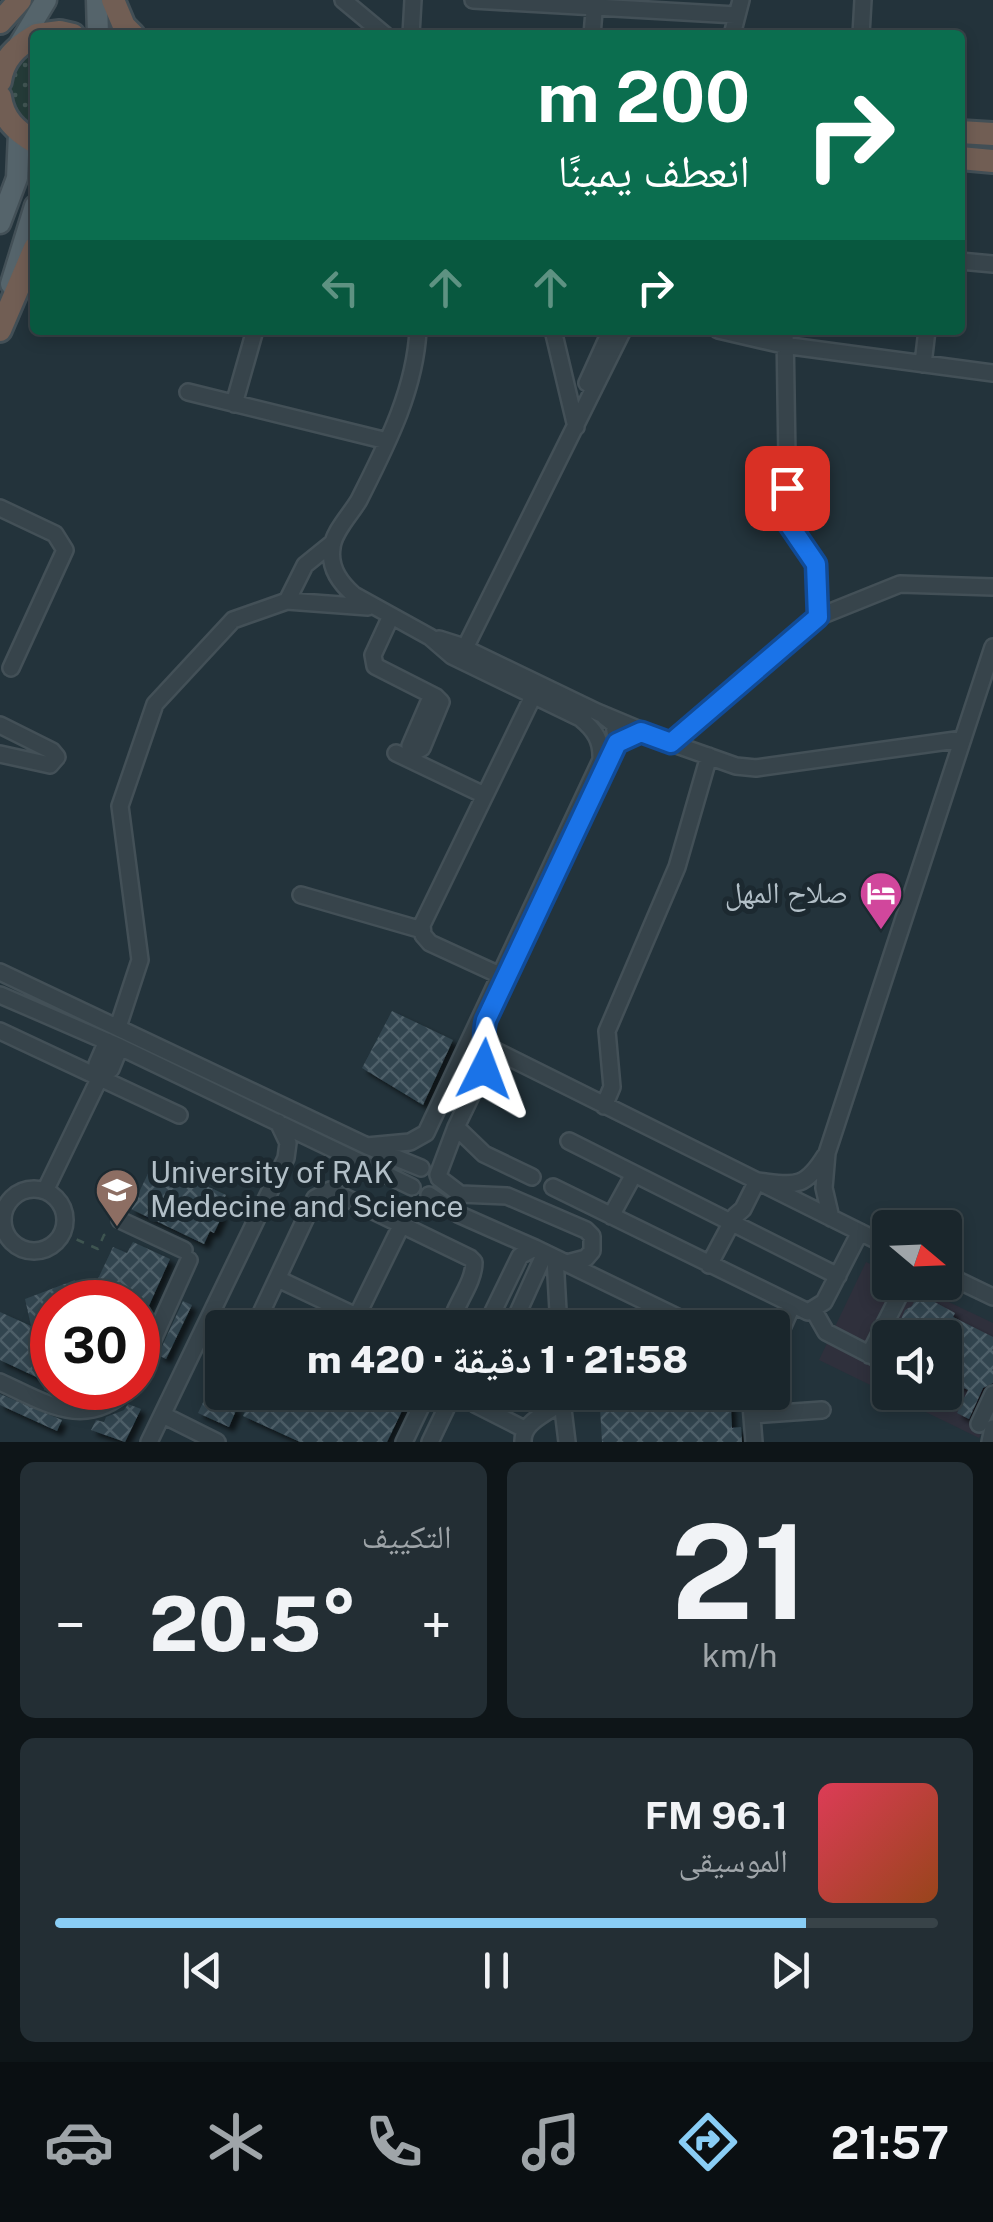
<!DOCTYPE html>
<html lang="ar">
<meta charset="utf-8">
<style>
:root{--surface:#1a262c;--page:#232e34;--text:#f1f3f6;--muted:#9fa5a9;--line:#384348;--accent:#89cdf5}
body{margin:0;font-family:"Public Sans","Noto Naskh Arabic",sans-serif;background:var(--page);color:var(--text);direction:rtl;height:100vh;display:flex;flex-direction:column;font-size:38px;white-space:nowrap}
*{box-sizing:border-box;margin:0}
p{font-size:32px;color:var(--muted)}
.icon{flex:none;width:55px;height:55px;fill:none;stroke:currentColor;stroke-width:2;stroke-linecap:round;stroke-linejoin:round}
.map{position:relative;height:1442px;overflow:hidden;direction:ltr}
.panel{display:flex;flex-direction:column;gap:20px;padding:20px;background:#0e1518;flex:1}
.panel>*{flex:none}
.hud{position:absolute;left:30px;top:30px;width:935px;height:305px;border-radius:10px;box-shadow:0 5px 15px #0003,0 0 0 2px var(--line);direction:rtl;background:#0b6e4f;color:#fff;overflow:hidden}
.needle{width:65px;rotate:109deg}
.buttons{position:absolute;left:872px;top:1210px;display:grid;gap:20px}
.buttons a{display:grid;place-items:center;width:90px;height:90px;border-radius:10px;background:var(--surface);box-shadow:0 5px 15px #0003,0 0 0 2px var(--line);font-size:50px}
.speed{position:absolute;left:30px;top:1280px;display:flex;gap:20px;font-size:50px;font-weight:700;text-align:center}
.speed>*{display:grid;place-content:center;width:130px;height:130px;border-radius:50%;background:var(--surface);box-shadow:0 5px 15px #0003,0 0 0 2px var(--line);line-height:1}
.speed .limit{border:15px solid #d22;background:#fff;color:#111}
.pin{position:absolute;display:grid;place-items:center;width:85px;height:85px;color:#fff;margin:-42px;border-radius:20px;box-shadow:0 5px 15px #0006}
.me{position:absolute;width:110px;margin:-55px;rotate:3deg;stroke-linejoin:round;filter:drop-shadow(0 0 8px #0008)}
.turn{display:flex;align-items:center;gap:35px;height:210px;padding:0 50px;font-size:45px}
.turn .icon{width:130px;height:130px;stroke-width:2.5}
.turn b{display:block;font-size:70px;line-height:85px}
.lanes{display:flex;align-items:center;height:95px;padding:0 50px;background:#0003;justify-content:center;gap:50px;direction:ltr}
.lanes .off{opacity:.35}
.big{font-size:75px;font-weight:800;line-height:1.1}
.panel .widget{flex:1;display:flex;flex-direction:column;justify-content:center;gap:15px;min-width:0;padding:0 35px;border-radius:15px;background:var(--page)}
.panel .dial{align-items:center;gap:0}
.dial b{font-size:130px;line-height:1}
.song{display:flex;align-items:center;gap:30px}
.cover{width:120px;height:120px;border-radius:15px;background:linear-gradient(135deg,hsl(350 70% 55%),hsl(20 70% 35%))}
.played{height:10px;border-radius:5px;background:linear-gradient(90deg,var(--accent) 85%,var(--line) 85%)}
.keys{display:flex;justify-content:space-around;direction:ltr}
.heat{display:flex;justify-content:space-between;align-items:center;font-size:55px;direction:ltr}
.panel .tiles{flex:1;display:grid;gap:20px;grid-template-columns:1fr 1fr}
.widget:last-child{grid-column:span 2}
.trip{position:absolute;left:205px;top:1310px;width:585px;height:100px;border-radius:10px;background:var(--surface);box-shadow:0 5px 15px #0003,0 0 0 2px var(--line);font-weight:800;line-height:100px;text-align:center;direction:rtl}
.tabs{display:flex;height:160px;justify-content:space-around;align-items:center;background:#0a0f12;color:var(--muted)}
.tabs .icon{width:70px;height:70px}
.tabs .selected{color:var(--accent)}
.tabs b{font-size:45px;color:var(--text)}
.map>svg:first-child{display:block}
.medical{fill:#2f303c;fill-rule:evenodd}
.grass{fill:url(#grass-dots)}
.building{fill:url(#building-cross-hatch);filter:url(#shadow)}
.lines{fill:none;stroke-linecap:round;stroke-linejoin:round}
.minor-casing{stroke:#435057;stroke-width:20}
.major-casing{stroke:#435057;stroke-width:25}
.highway-casing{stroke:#424f56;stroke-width:28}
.path{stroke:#3e5450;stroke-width:2.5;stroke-dasharray:8 8;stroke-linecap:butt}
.minor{stroke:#37444b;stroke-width:15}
.major{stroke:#55646b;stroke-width:20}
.highway{stroke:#715e54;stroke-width:22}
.route-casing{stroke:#114b97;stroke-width:25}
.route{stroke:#1a73e8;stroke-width:18}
.labels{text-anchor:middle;stroke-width:10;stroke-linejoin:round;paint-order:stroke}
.poi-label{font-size:30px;fill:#b2bfc7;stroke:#1c2930;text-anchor:end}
</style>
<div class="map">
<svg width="993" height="1442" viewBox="0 0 993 1442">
<defs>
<pattern id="grass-dots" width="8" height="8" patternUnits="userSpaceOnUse" patternTransform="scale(2.5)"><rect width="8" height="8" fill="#253c39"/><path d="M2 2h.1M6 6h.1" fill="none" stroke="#425654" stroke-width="1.8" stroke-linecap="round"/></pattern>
<pattern id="building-cross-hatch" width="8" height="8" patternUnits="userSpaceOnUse" patternTransform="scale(2.5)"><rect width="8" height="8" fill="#32454f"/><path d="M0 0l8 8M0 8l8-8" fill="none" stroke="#4d5e67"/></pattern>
<filter id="shadow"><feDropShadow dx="5" dy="5" stdDeviation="2.5" flood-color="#0009"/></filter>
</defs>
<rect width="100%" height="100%" fill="#23333b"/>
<!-- medical -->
<path class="medical" d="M866,1262L890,1273V1282L909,1283L993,1323V1409L979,1438L819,1360ZM890,1338H945V1392H890Z"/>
<!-- grass -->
<path class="grass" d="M35,46V132C2,112 0,65 35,46Z"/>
<!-- building -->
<path class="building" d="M392,1011L453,1040L423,1105L362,1068Z
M154,1161L226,1195L219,1211L223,1214L214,1233L210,1231L204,1244L131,1209Z
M133,1242L170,1259L138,1330V1302H87L113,1247L127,1253Z
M75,1280L82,1302H52V1388H112L94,1397L81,1399L44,1390L47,1382L0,1360V1312L31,1326L25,1299Z
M918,1293L955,1313L953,1317L993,1337V1383L983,1388L969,1419L957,1413L968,1390L945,1379L948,1365L945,1364V1338H893L905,1310L912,1306Z
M183,1301L192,1305L166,1359L158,1355Z
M372,1310L408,1328H364Z
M254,1392H411L387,1442H300L243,1416Z
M599,1392H730L732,1428L741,1427L742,1442H602Z
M0,1394L62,1420L57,1431L0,1405Z
M207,1394L237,1408L229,1427L198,1413Z
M128,1404L141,1409L125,1442L91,1430L96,1420L104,1422L106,1417L124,1410Z"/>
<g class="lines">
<!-- minor casing -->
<g class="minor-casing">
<path id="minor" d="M343,0L385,35
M473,0L736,15
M411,35L413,0
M592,35L595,0
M732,35L741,0
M861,35L863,0
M960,261L993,264
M553,330L576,427
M718,330L783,345L993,373
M923,364L927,330
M587,383L611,330
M188,392L387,441
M234,404L255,330
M0,508L55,534L65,550L11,668
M287,601L368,607
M391,616L373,655L375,666L436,697L441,702L422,748L414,752L410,746L432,695
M818,617L900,584L993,587
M439,639L458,645L597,712L671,743L818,617L816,564L788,523L785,330
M461,656L623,330
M0,725L52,751L57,757L50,765L0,754
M671,743L736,766L756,768L963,739
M396,753L484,795
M604,771L617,743L614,724L605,717
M301,895L422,930
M0,972L367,1146L421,1168
M506,978L430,943L423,935L422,925L537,688
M0,995L120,1047L412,1187
M118,1027L140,960L120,806L155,704L233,620L287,601L305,565L331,544
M0,1031L179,1115
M482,1044L890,1247
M101,1075L97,1064L107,1041
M604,1106L612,1087L607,1031L677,867L709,756
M456,1127L484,1154L532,1177
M569,1141L838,1276
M367,1146L410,1142L426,1133L601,760C602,741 595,730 580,718L452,656L430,637L354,595C340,583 329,567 332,548C333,532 351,514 359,500C386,446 415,391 418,330
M438,1175L456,1127L484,1069L486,1051L483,1031L487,1018
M439,1178L460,1194L507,1196L586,1230L592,1236V1251L586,1258L567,1263
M553,1187L808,1312L824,1302L860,1232
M3 1220a31 31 0 1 1 62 0a31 31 0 1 1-62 0Z
M45,1191L101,1075L111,1069L120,1047
M429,1195L458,1214L535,1248
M611,1216L634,1174
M735,1216L743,1209L757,1181C794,1185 804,1190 825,1156
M831,1218L824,1188L827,1153L993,647
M120,1220L184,1250
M555,1258L559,1328
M709,1265L734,1218
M945,1274L993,1297
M278,1279L356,1316
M814,1311L826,1332L890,1365
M212,1313L240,1328
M254,1328L315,1198L330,1190L470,1258L474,1262C474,1284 454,1305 449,1328
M351,1328L402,1224
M485,1328L520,1256L535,1248L700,1328
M511,1328L545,1253
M772,1351L792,1306
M869,1355L906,1282
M138,1373L189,1260
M0,1382C46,1403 86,1431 129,1388
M750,1392L754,1442
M945,1392L952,1396
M475,1404L524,1429
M163,1415L217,1442
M752,1415L822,1410
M979,1424L993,1394
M149,1442L286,1158L288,1143L278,1122
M404,1442L428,1392
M430,1442L454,1392
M523,1442C522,1421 548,1414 562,1401L567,1442
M990,1442L993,1428"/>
</g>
<!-- major casing -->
<g class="major-casing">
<path id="major" d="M97,0L98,35
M19,45L46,0
M0,223L17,178L19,133
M11,284L35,206"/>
</g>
<!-- highway casing -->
<g class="highway-casing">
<path id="highway" d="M113,0L124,26L133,35
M0,22L20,0
M37,35L60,32L73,35
M0,81C3,59 16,47 35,36
M0,97C3,119 16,131 35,142
M960,132L993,134
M960,158L993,161
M0,330L35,248"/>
</g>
<!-- path -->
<path class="path" d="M62,1233L98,1249L104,1235L113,1233"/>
<!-- minor -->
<use href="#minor" class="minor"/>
<!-- major -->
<use href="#major" class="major"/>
<!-- highway -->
<use href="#highway" class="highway"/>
</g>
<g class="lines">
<!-- route casing -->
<g class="route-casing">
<path id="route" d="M484,1069C488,1052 481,1038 486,1020L617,743L641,732L671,743L818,617L816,564L788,523L787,488"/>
</g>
<!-- route -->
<use href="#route" class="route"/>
</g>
<!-- icons -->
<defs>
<g id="hotel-pin" transform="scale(2.25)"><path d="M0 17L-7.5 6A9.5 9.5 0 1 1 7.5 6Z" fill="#d1479c" stroke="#1c2930"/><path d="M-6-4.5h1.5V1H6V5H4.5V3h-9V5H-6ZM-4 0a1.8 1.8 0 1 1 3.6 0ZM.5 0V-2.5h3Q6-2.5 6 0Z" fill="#fff"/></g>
<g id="university-pin" transform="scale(2.25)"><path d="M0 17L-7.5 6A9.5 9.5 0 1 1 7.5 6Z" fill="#8d6e63" stroke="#1c2930"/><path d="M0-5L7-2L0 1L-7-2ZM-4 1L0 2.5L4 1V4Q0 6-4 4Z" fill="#fff"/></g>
</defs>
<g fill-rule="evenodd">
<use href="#hotel-pin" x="881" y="893"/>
<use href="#university-pin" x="117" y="1190"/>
</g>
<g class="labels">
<!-- poi labels -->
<g class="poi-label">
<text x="848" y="903">صلاح المهل</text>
<text x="150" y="1183" text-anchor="start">University of RAK<tspan x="150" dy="34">Medecine and Science</tspan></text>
</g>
</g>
</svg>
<div class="buttons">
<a><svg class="needle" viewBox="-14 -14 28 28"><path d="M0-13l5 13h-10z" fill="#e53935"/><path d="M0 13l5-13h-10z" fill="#9fa5a9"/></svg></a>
<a><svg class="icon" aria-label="sound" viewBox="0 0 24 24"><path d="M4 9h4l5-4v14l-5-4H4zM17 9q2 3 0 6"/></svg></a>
</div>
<div class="speed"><div class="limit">30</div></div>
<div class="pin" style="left:787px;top:488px;background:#d93025"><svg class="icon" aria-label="arrive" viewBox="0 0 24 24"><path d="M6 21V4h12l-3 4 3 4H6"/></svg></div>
<svg class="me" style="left:484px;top:1069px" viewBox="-20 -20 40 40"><path d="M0-17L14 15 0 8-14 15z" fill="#1a73e8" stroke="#fff" stroke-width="4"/></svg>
<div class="trip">21:58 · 1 دقيقة · 420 m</div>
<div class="hud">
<div class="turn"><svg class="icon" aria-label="right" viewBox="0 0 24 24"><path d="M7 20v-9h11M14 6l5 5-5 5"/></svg><div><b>200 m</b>انعطف يمينًا</div></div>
<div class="lanes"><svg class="icon off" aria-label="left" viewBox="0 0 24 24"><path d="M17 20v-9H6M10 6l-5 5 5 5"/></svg><svg class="icon off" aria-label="ahead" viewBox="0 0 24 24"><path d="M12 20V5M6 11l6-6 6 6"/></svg><svg class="icon off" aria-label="ahead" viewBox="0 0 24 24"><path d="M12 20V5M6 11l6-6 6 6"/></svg><svg class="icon" aria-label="right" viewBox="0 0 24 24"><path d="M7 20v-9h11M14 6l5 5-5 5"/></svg></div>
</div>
</div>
<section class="panel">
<div class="tiles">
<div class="widget dial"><b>21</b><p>km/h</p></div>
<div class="widget"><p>التكييف</p>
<div class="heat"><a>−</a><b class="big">20.5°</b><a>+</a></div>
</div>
<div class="widget">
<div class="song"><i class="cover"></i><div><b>96.1 FM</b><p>الموسيقى</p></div></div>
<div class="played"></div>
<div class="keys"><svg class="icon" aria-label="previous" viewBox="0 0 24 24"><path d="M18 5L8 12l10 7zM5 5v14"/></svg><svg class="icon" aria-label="pause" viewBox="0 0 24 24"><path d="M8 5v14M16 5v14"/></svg><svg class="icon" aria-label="next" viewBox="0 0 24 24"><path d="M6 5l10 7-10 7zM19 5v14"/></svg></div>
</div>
</div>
</section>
<nav class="tabs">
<b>21:57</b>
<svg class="icon selected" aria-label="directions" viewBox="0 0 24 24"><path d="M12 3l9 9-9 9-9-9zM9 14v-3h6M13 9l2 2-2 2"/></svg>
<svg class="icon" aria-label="music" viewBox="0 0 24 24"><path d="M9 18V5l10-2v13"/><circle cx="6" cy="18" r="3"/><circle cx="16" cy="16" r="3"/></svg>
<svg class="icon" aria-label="phone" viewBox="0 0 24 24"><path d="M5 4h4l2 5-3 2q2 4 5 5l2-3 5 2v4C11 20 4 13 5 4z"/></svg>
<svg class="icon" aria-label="climate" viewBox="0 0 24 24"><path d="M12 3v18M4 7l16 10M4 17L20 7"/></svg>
<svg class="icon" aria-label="car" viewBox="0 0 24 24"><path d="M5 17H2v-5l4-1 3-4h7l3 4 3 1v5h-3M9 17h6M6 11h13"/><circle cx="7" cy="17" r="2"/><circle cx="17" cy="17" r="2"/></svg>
</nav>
